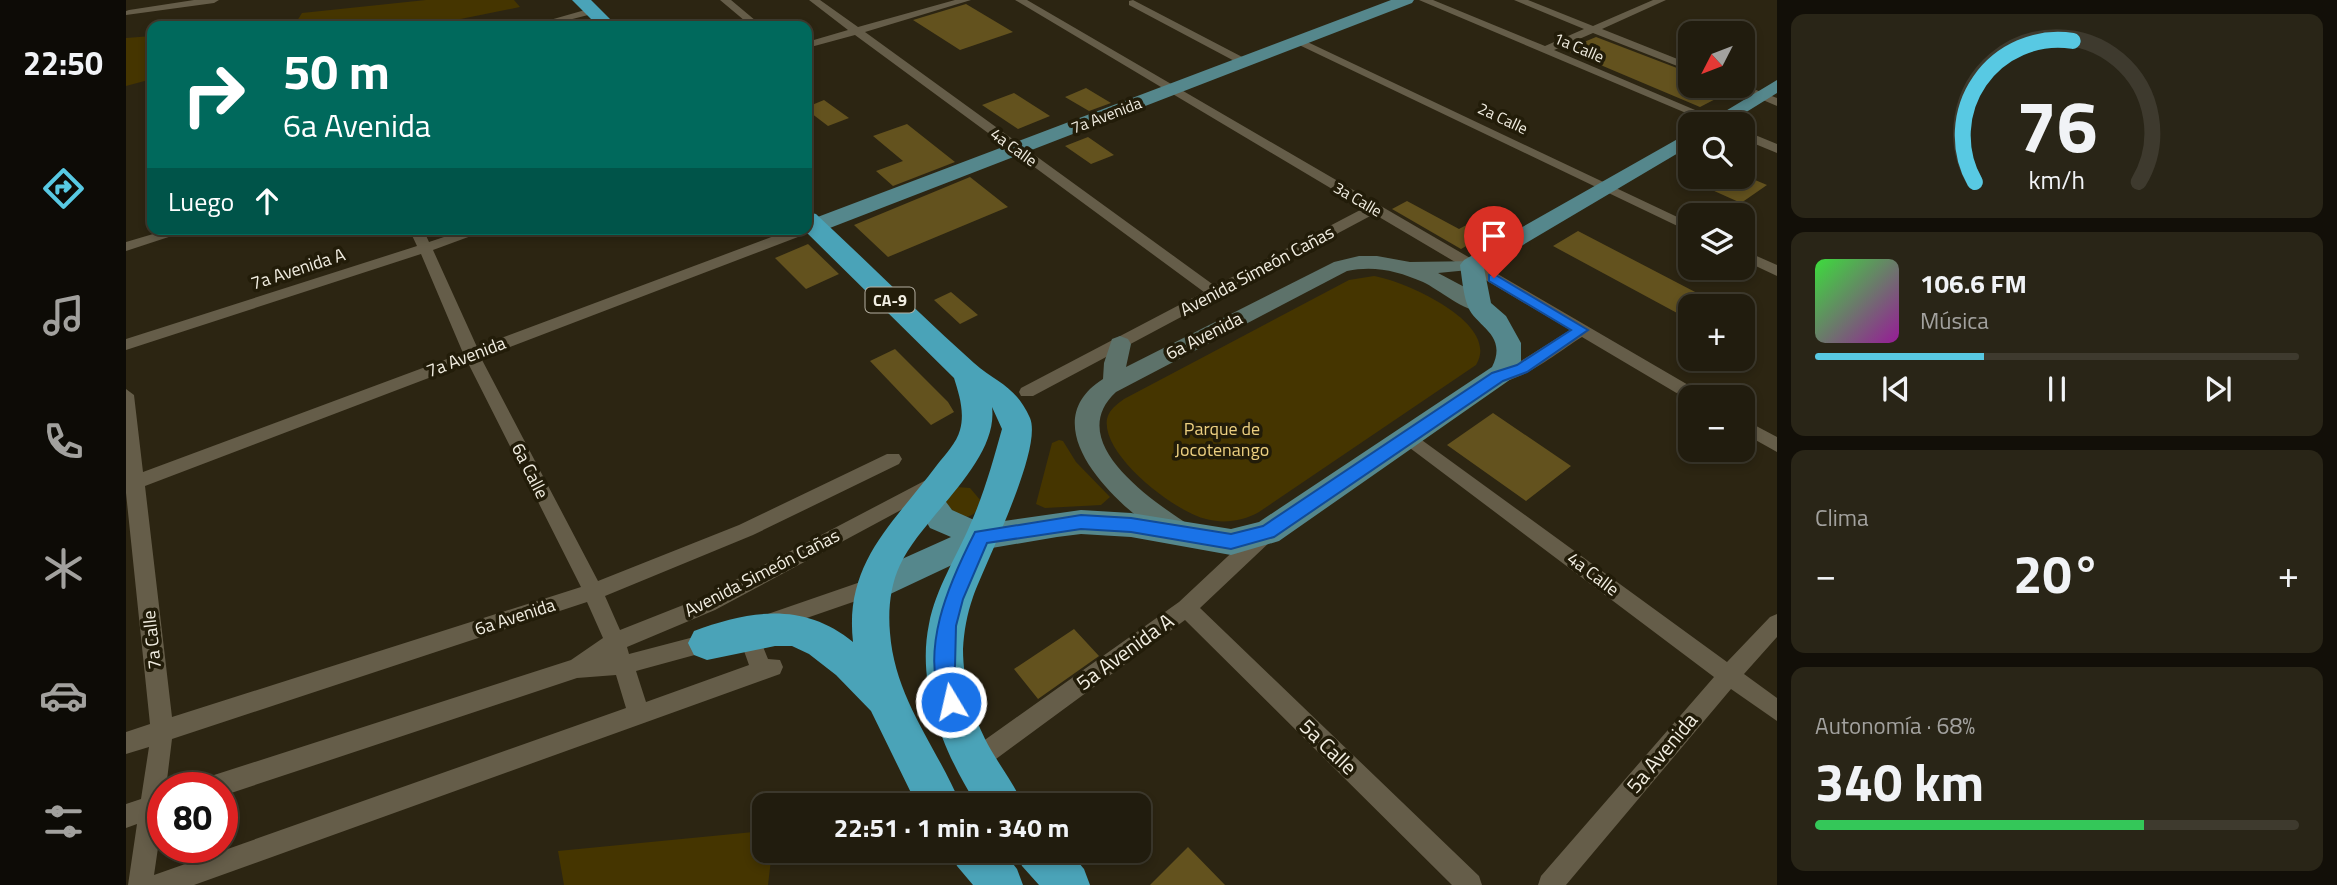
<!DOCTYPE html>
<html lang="es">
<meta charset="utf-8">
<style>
:root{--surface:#211c0e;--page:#292517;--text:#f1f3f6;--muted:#a2a19e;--line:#3e3a2e;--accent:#58c9e3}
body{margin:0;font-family:"Titillium Web",sans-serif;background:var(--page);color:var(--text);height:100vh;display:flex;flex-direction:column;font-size:26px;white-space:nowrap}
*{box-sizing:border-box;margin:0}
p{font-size:23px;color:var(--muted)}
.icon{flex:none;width:38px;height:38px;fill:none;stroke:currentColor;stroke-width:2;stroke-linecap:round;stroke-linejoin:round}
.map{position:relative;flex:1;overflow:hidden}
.panel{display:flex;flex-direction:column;gap:14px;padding:14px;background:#120f08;width:560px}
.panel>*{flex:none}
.banner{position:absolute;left:21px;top:21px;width:665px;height:214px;border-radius:14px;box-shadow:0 4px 10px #0003,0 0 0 2px var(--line);background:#00695c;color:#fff;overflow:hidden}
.needle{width:46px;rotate:228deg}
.buttons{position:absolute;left:1552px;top:21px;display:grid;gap:14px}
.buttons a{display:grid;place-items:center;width:77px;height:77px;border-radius:14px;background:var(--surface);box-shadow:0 4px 10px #0003,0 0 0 2px var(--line);font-size:35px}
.speed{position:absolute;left:21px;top:772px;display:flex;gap:14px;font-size:35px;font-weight:700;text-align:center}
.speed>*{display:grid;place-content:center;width:91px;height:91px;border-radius:50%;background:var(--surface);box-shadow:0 4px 10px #0003,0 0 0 2px var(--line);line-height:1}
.speed .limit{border:10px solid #d22;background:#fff;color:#111}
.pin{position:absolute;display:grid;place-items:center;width:60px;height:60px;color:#fff;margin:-72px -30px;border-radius:50% 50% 50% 0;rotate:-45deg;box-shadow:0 0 7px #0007}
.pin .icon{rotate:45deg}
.me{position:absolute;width:77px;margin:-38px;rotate:351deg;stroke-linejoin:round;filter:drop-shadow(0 0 5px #0008)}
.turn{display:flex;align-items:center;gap:24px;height:147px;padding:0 21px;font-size:32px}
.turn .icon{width:91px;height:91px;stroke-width:2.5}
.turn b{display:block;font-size:49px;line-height:60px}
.then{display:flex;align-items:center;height:66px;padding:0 21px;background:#0003;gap:14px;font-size:26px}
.big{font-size:52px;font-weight:700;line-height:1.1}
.panel .card{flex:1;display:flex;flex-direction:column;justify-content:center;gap:10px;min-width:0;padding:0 24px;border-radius:14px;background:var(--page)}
.panel .dial{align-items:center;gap:0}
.dial svg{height:182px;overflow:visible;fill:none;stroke:var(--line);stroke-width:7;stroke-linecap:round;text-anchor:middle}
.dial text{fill:var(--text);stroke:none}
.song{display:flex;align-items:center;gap:21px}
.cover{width:84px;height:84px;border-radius:10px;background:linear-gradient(135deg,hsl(120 70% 55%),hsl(300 70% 35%))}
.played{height:7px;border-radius:4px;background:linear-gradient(90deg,var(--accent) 35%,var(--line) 35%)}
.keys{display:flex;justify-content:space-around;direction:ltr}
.heat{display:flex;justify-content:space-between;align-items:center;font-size:38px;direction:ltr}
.charge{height:10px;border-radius:5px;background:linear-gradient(90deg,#34c759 68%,var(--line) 0)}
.trip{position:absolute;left:626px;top:793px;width:399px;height:70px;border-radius:14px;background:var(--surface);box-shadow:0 4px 10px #0003,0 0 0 2px var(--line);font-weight:700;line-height:70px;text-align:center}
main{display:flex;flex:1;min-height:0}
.menu{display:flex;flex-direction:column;width:126px;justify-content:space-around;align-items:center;background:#0d0b06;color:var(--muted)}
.menu .icon{width:49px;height:49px}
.menu .on{color:var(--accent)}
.menu b{font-size:32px;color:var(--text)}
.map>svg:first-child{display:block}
.green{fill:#453500}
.building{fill:#63521e}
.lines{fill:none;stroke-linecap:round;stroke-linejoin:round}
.street{fill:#655d49;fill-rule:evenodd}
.secondary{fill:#5d726a;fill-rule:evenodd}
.primary{fill:#55878c;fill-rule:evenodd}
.highway{fill:#4aa3b8;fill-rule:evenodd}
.route{fill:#1a73e8;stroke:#114b97;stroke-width:2}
.labels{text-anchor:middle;stroke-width:7;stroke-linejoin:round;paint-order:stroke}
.far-street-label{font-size:16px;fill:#f2eee2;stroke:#221c09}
.shield{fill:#221c09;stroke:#b4afa1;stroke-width:2}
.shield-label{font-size:16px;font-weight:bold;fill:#f2eee2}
.street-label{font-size:18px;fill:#f2eee2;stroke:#221c09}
.park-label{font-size:18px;fill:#eccf80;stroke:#221c09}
.near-street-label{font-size:21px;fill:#f2eee2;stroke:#221c09}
</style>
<main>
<nav class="menu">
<b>22:50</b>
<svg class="icon on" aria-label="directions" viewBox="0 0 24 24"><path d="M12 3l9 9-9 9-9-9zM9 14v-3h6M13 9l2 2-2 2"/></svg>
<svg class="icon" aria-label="music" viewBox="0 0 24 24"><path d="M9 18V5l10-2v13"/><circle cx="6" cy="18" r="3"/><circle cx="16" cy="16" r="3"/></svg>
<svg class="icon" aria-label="phone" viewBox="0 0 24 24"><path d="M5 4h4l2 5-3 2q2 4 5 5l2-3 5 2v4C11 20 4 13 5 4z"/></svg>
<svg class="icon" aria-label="climate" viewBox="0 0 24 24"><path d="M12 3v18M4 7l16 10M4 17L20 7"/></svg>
<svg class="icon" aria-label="car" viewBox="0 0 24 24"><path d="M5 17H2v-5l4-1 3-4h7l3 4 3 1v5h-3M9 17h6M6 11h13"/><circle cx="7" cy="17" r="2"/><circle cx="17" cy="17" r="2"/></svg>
<svg class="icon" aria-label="filters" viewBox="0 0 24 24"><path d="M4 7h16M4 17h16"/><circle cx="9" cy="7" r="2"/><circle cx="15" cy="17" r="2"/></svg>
</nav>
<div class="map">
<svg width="1651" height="885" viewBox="0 0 1651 885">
<rect width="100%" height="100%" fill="#2c2512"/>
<!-- green -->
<path class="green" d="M300,0H388L394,7L300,26H141L169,24L176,13Z
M26,36V79L0,86V38Z
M1248,276C1278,281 1376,323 1350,365L1133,512C1117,521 1098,524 1080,519C1049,512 975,455 981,419C983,410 991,404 998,399L1223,280Z
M933,440L937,441L950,462L984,497L975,505L919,508L910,504L926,443Z
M831,487L844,488L855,501C850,516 844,518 828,518L816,496Z
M639,831V850L646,851L642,885H438L432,851Z"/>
<!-- building -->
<path class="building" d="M840,4L887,32L834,50L787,20Z
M1470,37L1564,73V86H1602L1607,90L1574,107L1439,50Z
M960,88L985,103L963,111L939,97Z
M888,93L924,116L892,129L856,105Z
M698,100L723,118L702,126L681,110V107Z
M781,124L829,162L767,186L750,171L777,161L747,136Z
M962,137L988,155L965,164L939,146Z
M844,177L882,207L762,257L728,225Z
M1557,177H1622L1641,185L1615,203Z
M1281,201L1333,229L1346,222L1365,232L1335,249L1266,209Z
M1452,231L1596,306H1564V320L1427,246Z
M682,244L713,274L680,289L649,258Z
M825,292L852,315L834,324L808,300Z
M769,349L822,402L828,412L805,425L744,361Z
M1367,413L1445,466L1400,501L1321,445Z
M948,629L973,656L912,699L888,669Z
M1062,847L1099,885H1024Z"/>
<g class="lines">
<!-- street -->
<path class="street" d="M68,0H93L88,3L0,15V11L3,10Z
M594,0H605L636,26H625Z
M683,0H694L732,27L829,0H845L739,32L1089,286L1238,208L889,0H901L1576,393L1578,397H1564V401L1456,337C1436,349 1389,388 1366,381L1364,377L1366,373L1390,364L1444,330L1248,214L907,396H895L893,392L895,388L1078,292L729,35L681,48V42L722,30Z
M1007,0L1122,60L1124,62L1114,64L1003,5V1Z
M1293,0H1307L1419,46L1458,29L1388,0H1402L1467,26L1527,0H1540L1476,29L1564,64V71L1467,33L1428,50L1602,124H1586Z
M466,8L471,11L470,13L419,26H403Z
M1173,38L1564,223V232L1169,43L1168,41Z
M1617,85L1651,98V106L1604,86Z
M1617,130L1651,144V153L1617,139Z
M681,225L687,229L685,232L355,358L472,581L613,525L761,454H773L776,459L773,464L627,535L479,596L494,630L575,598L802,479H814L817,484L814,489L589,610L501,647L503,654L587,632L594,634L597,641L594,648L587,650L510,671L520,702L623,665L612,634L615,627L622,625L629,627L642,659L654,660L657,667L654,674L68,885H2L11,824L0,828V804L15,799L23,747L0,754V732L24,724L0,493V389L8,395L17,472L337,353L295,254L0,350V339L291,246L283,229H297L303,242L342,229H364L307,250L351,347L667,229H681ZM342,363L455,587L46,717L19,486ZM461,602L477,638L445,660L85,776L77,780L74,788H96V796L451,678L490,675L500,708L28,875L37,814V788H40L46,739Z
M44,229H67L0,251V242Z
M1617,250L1651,265V276L1617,260Z
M1617,419L1651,437V452L1617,433Z
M1282,430L1601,662L1644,617L1651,614V637L1618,674L1651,698V721L1605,689L1440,885H1412L1415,876L1588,677L1276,442L1273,437L1276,432Z
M1139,526L1146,528L1149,534L1146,540L1074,608L1353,876L1356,885H1326L1059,620L855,770L847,773L839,770L836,762L839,754L1053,602L1132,528Z
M749,577L756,580L759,586L756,592L643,631L636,628L633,622L636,616Z"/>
<!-- secondary -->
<path class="secondary" d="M1233,256H1251L1284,262L1353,261L1356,265L1353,269L1312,273L1346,291L1364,306L1361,311C1343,316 1314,290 1297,282C1272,271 1248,265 1221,271L990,392C937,441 1025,500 1063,525L1067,533L1063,541C1062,541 1055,544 1053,544C1042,543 1030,531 1021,524C980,494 909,422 977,379L978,363L986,339L994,336L1002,339L1005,344L1000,367L1208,262Z"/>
<!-- primary -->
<path class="primary" d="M1265,0H1288L1286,3L696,231L688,233L679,229L681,221Z
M1651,80V93L1601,124H1578Z
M1564,132V146L1358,268L1365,303L1380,316L1395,343V361L1385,379L1153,541L1105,555L1005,537L955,534L931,537L860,549L760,596L749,600L738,596L733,586L738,576L825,537L804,528L787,499L792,491L802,487L812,491L826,510L857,524L955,510L1005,513L1105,529L1133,522L1366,367C1383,333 1347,326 1341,304C1337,292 1336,278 1334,265L1338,260Z"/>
<!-- highway -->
<path class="highway" d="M446,0H465L491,26H472Z
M681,212L690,214C743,263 794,315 848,363C871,383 890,386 904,418C917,449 860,561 847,597C841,614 838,631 837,649C837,685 848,720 865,750C876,769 889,785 897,805H851C818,753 790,686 803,624C810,588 830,558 844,525C858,494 867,461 876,429L866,407C873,462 796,517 774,565C764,586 762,611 764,633C769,699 811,747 835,805H791L745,711L710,675L683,654L666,646H649L581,660L568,655L562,643L568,631C624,610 678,602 727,642C718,562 768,523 811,465C819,455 831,442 834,430C839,412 833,394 828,378L677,229H681Z
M825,850H876L891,869L897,885H847L831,866Z
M890,850H942L958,869L964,885H913L896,866Z"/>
</g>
<!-- route -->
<path class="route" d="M1368,274L1462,330L1401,372L1377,381L1148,537L1105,549L1005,532L955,529L861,543L837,599L830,626L829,667L835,702L832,709L825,711L818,709C792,651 823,583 849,532L955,515L1005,518L1105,534L1137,526L1366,373L1391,365L1445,330L1363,281V275Z"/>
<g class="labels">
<!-- far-street labels -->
<g class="far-street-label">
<text transform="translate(1453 47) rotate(23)" y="6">1a Calle</text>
<text transform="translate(980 115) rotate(-21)" y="6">7a Avenida</text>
<text transform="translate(1377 118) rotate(25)" y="6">2a Calle</text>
<text transform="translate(888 147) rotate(36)" y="6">4a Calle</text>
<text transform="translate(1232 199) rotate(30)" y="6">3a Calle</text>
</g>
<!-- shield labels -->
<rect class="shield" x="739.5" y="287.5" width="49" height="25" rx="5"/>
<g class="shield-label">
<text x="764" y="306">CA-9</text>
</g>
<!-- street labels -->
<g class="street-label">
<text transform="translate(172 269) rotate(-18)" y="6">7a Avenida A</text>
<text transform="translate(1131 271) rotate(-28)" y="6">Avenida Simeón Cañas</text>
<text transform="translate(1078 336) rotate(-27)" y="6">6a Avenida</text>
<text transform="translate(340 357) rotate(-21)" y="6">7a Avenida</text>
<text transform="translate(404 471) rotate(63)" y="6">6a Calle</text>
<text transform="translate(636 573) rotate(-27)" y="6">Avenida Simeón Cañas</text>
<text transform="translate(1467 574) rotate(37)" y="6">4a Calle</text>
<text transform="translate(389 617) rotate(-18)" y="6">6a Avenida</text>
<text transform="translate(26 640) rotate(-96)" y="6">7a Calle</text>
</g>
<!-- park labels -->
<g class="park-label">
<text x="1096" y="435">Parque de<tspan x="1096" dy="21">Jocotenango</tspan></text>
</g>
<!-- near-street labels -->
<g class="near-street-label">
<text transform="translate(999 652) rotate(-36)" y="7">5a Avenida A</text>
<text transform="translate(1202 747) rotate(44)" y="7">5a Calle</text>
<text transform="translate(1536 753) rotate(-50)" y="7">5a Avenida</text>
</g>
</g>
</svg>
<div class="buttons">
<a><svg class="needle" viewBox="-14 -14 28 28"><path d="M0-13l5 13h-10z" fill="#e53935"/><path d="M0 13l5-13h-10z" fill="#a2a19e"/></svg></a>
<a><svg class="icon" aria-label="search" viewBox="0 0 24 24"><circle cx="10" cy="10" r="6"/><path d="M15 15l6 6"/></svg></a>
<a><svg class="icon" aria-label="layers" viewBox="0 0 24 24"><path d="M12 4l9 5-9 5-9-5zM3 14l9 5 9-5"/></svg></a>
<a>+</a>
<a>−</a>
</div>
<div class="speed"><div class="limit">80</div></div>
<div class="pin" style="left:1368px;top:278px;background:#d93025"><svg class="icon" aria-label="arrive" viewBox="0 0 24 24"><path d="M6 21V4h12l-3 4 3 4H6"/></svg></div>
<svg class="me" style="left:825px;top:702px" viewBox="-20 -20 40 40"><circle r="17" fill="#1a73e8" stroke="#fff" stroke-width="3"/><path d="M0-11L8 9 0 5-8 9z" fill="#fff"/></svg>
<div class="trip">22:51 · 1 min · 340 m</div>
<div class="banner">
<div class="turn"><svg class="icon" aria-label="right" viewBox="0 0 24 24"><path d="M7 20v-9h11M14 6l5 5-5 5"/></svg><div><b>50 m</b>6a Avenida</div></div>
<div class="then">Luego<svg class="icon" aria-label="ahead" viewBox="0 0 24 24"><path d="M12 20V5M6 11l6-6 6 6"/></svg></div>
</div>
</div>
<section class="panel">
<div class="card dial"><svg viewBox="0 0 100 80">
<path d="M14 69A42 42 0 1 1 86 69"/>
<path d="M14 69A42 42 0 0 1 57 7" stroke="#58c9e3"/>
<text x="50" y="56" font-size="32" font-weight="700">76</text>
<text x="50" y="72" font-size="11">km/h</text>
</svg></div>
<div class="card">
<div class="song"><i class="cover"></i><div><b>106.6 FM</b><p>Música</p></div></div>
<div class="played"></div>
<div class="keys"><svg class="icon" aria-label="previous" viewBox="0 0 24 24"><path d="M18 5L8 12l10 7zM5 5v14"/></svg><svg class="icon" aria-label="pause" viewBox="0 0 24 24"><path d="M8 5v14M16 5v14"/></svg><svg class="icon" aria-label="next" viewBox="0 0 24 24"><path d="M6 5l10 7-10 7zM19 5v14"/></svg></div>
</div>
<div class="card"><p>Clima</p>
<div class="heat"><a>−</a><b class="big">20°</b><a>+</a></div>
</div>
<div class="card"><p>Autonomía · 68%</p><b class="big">340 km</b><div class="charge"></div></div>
</section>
</main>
